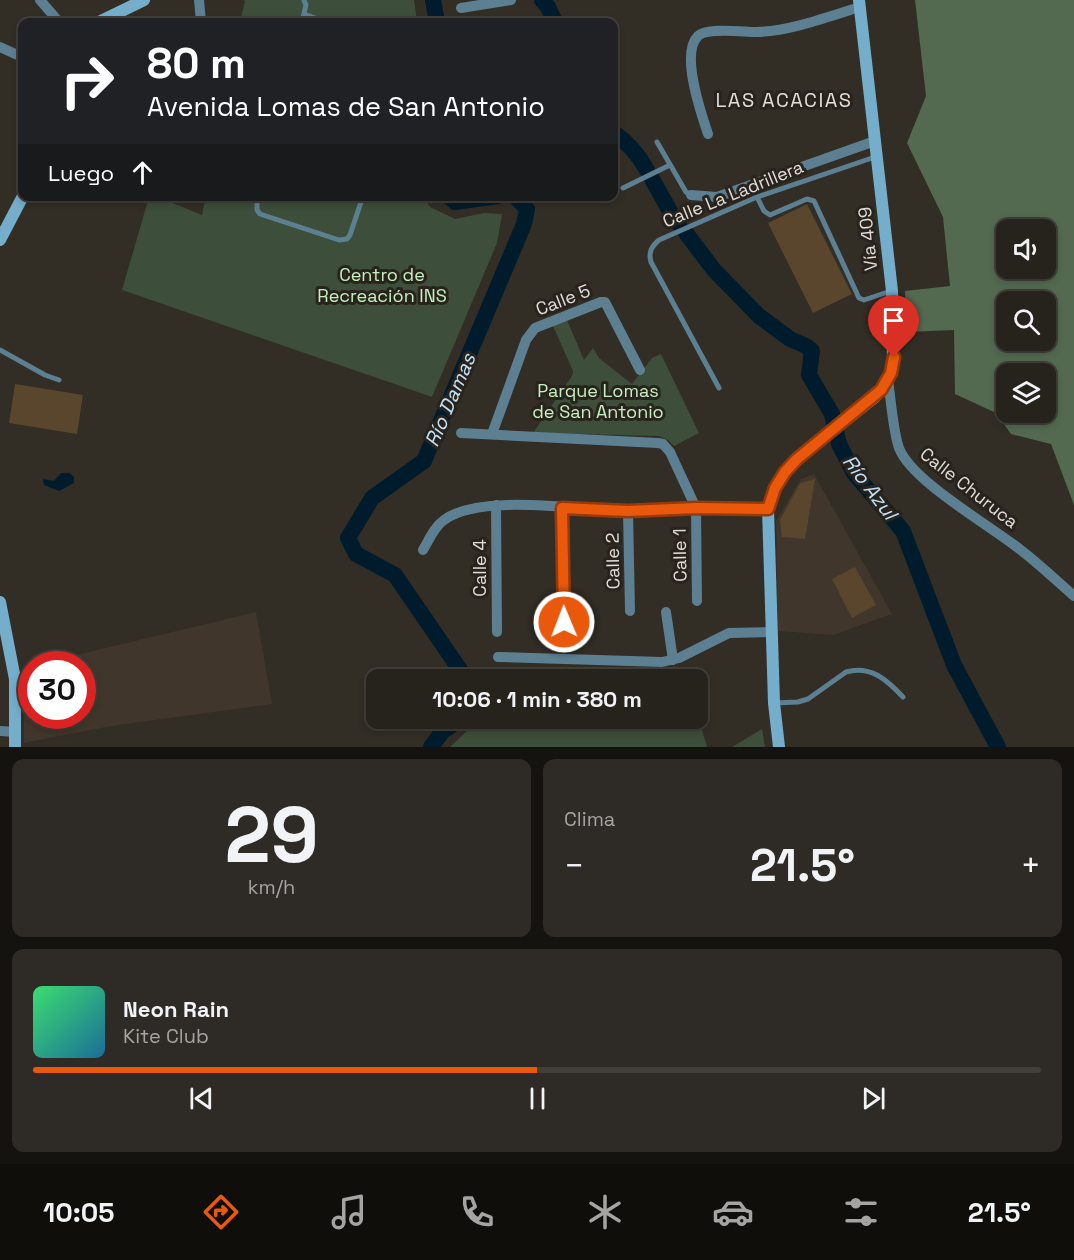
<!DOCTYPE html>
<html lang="es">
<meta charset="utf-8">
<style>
:root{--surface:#26221c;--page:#2e2a25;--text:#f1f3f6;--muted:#a4a4a3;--line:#423f3b;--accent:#ea580c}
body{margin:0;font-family:"Space Grotesk",sans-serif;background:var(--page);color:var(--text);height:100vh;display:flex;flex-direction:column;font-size:22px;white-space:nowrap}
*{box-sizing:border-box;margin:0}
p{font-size:20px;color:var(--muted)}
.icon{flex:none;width:33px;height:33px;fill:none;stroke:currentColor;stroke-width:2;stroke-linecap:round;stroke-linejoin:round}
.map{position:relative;height:747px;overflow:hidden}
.sheet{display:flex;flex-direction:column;gap:12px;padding:12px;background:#15130f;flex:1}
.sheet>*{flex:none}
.guide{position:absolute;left:18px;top:18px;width:600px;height:183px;border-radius:12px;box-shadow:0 3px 9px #0003,0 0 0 2px var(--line);background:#202124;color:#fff;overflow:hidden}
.tools{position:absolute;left:996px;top:219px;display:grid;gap:12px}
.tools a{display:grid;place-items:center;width:60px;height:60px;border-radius:12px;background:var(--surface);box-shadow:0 3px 9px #0003,0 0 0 2px var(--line);font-size:30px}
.speed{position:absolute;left:18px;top:651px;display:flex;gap:12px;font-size:30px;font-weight:700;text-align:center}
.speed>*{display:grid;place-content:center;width:78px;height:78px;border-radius:50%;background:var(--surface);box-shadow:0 3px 9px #0003,0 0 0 2px var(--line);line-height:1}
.speed .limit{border:9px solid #d22;background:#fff;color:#111}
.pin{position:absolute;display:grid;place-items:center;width:51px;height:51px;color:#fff;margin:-62px -26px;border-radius:50% 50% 50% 0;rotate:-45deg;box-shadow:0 0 6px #0007}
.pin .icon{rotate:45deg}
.me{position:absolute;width:66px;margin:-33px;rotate:359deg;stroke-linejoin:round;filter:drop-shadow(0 0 4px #0008)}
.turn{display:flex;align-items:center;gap:21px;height:126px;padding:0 30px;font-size:27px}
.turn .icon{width:78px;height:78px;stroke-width:2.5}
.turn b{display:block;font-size:42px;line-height:51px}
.then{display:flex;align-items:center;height:57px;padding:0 30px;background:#0003;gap:12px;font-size:22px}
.big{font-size:45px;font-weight:700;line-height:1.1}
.sheet .tile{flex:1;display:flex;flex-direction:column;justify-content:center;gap:9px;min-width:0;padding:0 21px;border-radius:12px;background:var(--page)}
.sheet .dial{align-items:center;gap:0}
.dial b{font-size:78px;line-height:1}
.song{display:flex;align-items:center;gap:18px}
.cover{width:72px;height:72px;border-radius:9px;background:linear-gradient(135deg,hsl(140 70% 55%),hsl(200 70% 35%))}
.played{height:6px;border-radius:3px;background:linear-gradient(90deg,var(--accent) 50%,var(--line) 50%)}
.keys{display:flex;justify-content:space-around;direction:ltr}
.heat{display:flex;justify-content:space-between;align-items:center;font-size:33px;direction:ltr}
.sheet .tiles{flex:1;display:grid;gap:12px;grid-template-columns:1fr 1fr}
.tile:last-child{grid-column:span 2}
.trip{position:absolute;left:366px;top:669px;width:342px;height:60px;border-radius:12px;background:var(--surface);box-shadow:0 3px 9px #0003,0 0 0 2px var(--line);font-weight:700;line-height:60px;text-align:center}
.tab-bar{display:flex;height:96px;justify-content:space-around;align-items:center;background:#0f0e0b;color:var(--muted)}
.tab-bar .icon{width:42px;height:42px}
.tab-bar .selected{color:var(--accent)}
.tab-bar b{font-size:27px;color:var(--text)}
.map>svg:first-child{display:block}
.built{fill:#40362b}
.green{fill:#3d4e3a}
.forest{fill:#536950;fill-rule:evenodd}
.water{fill:#001c2c}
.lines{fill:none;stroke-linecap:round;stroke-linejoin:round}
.river{stroke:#001c2c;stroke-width:16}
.building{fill:#5a462c}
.lane{stroke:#5c8092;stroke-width:5}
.street{stroke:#5c8092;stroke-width:10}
.secondary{stroke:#74aecb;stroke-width:12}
.route-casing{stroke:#983908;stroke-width:15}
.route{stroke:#ea580c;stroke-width:10}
.labels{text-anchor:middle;stroke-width:6;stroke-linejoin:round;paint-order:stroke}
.street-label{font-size:18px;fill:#e1ddd8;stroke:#28231c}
.park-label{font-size:18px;fill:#c6f0bf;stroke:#28231c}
.neighbourhood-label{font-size:20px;letter-spacing:1.5px;fill:#e1ddd8;stroke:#28231c}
.water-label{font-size:20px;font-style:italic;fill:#c1e3f9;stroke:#28231c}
</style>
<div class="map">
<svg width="1074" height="747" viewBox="0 0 1074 747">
<rect width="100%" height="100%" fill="#322d25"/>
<!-- built -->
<path class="built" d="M814,474L892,614L833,635L778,631L776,521L801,479Z
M256,612L272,704L111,726L24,743V668L31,666L32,716H82V664H39Z"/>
<!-- green -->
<path class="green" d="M242,0H414L417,22H240L245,1Z
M206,196L424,197L430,207L455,219L484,213L502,214L497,243L432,397L122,290L149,197H158L202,215Z
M567,320L584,360L593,348L599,358L632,384L652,358L661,354L699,433L674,446L668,440L659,436L533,433L572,376L573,371L553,326Z
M698,717L707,747H450L480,719Z
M762,729L765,747H732Z"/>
<!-- forest -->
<path class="forest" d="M915,0H1074V505L1051,444L1011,434L996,413L955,394L954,330L906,332L905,291L950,286L943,217L907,143L926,96ZM1006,230H1046V268H1006ZM1006,302H1046V340H1006ZM1006,374H1046V412H1006Z"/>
<!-- water -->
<path class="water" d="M61,473H69L74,477V483L59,491L44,485L43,479L54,481Z"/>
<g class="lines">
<!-- river -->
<path class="river" d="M433,0L437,22
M542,0L548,7L555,22
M614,133C629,143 638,154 647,170
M652,179L671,213L679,224
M449,196L455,202L498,196
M686,233L714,270L759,316L790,339L806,346L812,351L809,375L832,414L839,444L854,473L903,531L954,665L998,747
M467,680L395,575L356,554L348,538L372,498L424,461L524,224L527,209L515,196
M431,747L442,732L462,718"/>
</g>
<!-- building -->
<path class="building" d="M807,204L852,294L813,313L768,223Z
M15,384L83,395L77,434L9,423Z
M815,479L805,539L782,537L780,520L800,483Z
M855,567L876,605L852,618L832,579Z"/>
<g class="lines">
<!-- lane -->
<path class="lane" d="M304,14L326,22
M302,22L306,5L304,0
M657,142L686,192L691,195
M623,188L670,165
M257,196V210L260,214L339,240L347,239L350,235L363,196
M757,197L764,211L770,215L807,199L814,201L859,298L864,300L891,291
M0,350L45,375L59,380
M719,388L651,262C648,252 652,246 659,240L757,197L875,157
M774,703L798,702L808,699L846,672C871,665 887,680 903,697"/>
<!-- street -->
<path class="street" d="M40,0L59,22
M199,0L201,22
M461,8L511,0
M0,47L22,57
M708,134C701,113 680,53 698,36C707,27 743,32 757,32C791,31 827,17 860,7
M691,195L717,197L875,141
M888,380C891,400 893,431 899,448C912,482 993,527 1022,551C1040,565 1057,581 1074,596
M461,433L658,443L663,444L670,452L696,508L768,509
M492,434L526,340L535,328L601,302H605L640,370
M496,505L497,632
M562,508L564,622
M628,511L630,611
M423,550C429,540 434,527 444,520C480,493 581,510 626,511C649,512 673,509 696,508L697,601
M666,612L673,660
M498,657L662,662L679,658L729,633L771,632
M0,731L16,732"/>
<!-- secondary -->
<path class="secondary" d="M99,22L144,0
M0,240L23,196
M0,602L15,679V747
M779,747L774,703L768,509L775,488L785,472L797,459L875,397L888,380L893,366L892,291L859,0"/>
</g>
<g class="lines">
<!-- route casing -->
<g class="route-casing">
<path id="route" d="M564,622L562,508L628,511L696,508L768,509L775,488L785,472L797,459L881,390L891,373L894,357"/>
</g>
<!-- route -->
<use href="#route" class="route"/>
</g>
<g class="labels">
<!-- street labels -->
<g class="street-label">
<text transform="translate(733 194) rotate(-22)" y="6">Calle La Ladrillera</text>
<text transform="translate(868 239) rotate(-96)" y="6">Vía 409</text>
<text transform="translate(563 300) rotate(-21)" y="6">Calle 5</text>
<text transform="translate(969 488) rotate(38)" y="6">Calle Churuca</text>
<text transform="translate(680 555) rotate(-91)" y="6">Calle 1</text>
<text transform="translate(613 561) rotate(-91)" y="6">Calle 2</text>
<text transform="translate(480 568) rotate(-90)" y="6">Calle 4</text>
</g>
<!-- park labels -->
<g class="park-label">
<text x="382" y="281">Centro de<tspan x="382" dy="21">Recreación INS</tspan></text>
<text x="598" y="397">Parque Lomas<tspan x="598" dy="21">de San Antonio</tspan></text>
</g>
<!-- neighbourhood labels -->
<g class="neighbourhood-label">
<text x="784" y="107">LAS ACACIAS</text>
</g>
<!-- water labels -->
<g class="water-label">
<text transform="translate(450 400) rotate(-67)" y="7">Río Damas</text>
<text transform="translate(870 487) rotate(53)" y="7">Río Azul</text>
</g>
</g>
</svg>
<div class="tools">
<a><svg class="icon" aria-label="sound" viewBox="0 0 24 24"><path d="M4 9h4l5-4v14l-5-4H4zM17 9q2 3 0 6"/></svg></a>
<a><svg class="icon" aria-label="search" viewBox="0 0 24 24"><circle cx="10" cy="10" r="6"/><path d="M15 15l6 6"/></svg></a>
<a><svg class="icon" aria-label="layers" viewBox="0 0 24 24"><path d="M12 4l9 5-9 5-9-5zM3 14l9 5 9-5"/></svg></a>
</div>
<div class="speed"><div class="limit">30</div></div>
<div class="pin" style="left:894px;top:357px;background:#d93025"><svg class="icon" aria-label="arrive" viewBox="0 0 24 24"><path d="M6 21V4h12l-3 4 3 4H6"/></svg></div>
<svg class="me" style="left:564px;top:622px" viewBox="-20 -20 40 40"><circle r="17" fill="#ea580c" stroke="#fff" stroke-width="3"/><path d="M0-11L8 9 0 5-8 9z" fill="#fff"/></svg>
<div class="trip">10:06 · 1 min · 380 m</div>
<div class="guide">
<div class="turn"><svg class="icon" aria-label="right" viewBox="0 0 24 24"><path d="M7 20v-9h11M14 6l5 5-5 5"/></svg><div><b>80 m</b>Avenida Lomas de San Antonio</div></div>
<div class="then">Luego<svg class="icon" aria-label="ahead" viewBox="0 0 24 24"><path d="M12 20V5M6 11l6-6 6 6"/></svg></div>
</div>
</div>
<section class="sheet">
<div class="tiles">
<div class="tile dial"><b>29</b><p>km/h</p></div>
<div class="tile"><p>Clima</p>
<div class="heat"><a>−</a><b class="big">21.5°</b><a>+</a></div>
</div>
<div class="tile">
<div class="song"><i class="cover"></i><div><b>Neon Rain</b><p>Kite Club</p></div></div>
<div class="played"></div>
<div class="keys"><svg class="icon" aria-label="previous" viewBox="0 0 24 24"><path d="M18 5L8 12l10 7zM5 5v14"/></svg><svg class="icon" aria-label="pause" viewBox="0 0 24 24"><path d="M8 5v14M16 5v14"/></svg><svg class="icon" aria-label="next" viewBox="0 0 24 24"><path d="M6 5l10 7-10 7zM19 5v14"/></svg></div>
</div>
</div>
</section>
<nav class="tab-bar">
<b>10:05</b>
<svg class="icon selected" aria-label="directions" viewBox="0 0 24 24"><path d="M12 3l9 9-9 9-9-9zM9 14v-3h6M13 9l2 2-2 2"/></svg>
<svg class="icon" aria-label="music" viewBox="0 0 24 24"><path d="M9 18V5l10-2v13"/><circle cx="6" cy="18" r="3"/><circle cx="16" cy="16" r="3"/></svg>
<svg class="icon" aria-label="phone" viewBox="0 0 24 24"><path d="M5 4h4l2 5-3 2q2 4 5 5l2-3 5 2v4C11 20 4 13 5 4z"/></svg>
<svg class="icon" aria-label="climate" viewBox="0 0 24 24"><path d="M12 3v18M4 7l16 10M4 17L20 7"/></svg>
<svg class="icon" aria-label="car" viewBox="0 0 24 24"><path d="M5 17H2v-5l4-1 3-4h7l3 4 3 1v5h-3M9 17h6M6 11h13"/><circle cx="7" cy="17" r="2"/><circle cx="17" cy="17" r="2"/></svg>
<svg class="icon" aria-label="filters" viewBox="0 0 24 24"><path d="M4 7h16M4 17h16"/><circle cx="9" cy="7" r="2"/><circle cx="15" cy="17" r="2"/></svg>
<b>21.5°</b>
</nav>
